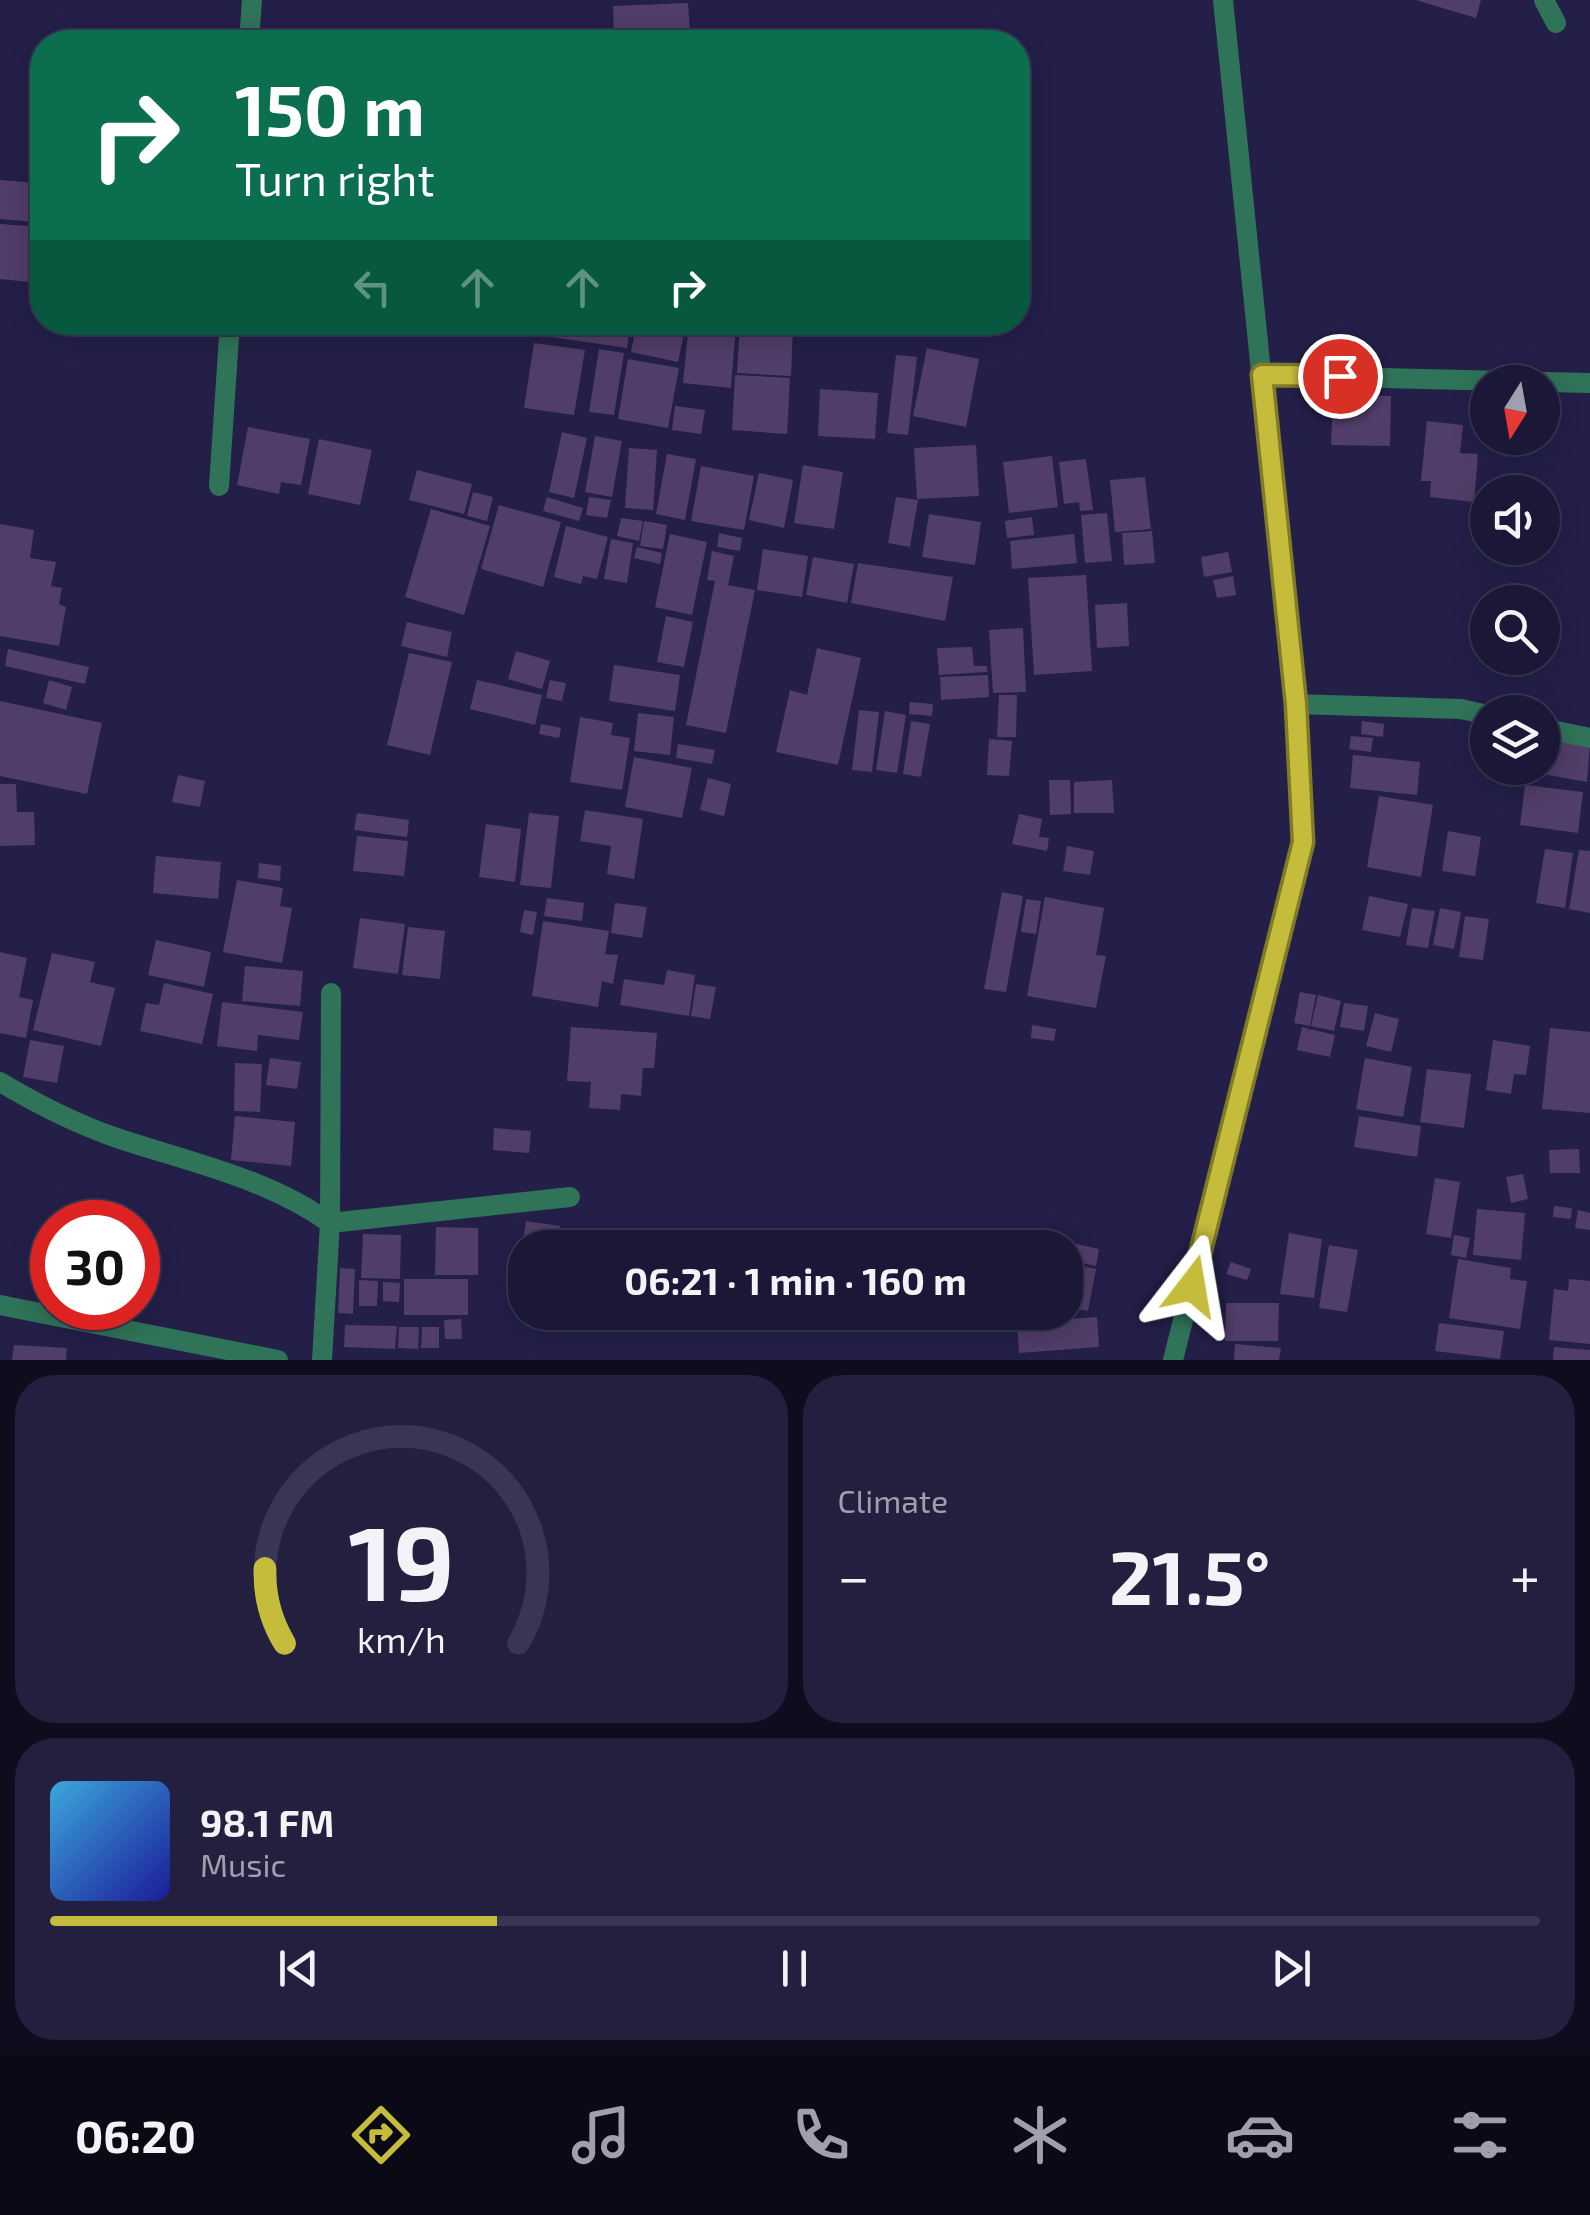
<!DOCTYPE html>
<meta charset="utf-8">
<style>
:root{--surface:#1a1737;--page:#23203f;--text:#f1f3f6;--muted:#9f9fad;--line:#383652;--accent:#c6bc3c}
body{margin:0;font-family:"Exo 2",sans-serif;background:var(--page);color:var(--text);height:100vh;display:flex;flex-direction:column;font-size:38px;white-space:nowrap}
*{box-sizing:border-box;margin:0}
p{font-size:32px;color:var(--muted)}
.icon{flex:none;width:55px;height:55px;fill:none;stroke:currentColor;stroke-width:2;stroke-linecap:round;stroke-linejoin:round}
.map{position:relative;height:1360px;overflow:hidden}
.panel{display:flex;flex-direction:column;gap:15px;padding:15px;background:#0e0d1e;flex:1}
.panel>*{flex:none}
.hud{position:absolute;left:30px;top:30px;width:1000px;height:305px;border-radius:40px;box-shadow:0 5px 25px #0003,0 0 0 2px var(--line);background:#0b6e4f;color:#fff;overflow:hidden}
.needle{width:65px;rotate:191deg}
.controls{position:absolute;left:1470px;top:365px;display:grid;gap:20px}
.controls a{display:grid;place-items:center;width:90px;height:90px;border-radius:50%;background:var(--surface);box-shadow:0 5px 25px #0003,0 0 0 2px var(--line);font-size:50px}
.speed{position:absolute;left:30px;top:1200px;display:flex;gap:20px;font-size:50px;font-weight:700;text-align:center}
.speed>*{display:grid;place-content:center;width:130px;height:130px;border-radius:50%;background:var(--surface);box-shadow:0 5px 25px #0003,0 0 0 2px var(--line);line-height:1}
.speed .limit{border:15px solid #d22;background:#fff;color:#111}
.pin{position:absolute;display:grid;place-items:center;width:85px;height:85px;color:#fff;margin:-42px;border:5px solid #fff;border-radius:50%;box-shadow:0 2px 10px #0007}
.me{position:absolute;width:110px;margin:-55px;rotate:14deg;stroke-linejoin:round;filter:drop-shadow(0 0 8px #0008)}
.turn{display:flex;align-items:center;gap:35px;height:210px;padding:0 40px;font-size:45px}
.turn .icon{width:130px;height:130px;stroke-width:2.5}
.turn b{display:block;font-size:70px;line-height:85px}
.lanes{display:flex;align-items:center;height:95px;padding:0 40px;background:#0003;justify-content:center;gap:50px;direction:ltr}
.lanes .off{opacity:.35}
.big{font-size:75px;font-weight:700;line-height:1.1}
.panel .widget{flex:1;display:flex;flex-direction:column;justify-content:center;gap:15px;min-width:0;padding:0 35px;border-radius:40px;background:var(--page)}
.panel .dial{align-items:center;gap:0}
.dial svg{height:260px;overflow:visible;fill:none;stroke:var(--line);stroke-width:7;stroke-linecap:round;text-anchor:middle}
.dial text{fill:var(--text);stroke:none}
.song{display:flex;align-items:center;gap:30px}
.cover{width:120px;height:120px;border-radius:15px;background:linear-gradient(135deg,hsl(200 70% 55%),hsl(240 70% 35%))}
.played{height:10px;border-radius:5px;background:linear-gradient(90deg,var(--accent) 30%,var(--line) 30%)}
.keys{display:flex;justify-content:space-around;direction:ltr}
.heat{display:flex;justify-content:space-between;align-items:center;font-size:55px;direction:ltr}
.panel .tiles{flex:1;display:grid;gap:15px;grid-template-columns:1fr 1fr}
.widget:last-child{grid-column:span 2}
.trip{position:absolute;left:508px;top:1230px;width:575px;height:100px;border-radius:40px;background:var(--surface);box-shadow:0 5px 25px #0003,0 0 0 2px var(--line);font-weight:700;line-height:100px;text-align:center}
.tab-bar{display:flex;height:160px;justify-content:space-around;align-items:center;background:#0a0916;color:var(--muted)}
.tab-bar .icon{width:70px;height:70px}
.tab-bar .active{color:var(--accent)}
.tab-bar b{font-size:45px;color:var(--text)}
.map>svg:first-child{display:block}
.building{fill:#513d69}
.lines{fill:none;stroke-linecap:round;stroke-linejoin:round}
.minor{stroke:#2f7358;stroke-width:20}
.route-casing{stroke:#817a27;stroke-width:25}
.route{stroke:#c6bc3c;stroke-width:18}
</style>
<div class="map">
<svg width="1590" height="1360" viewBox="0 0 1590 1360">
<rect width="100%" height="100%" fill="#231f49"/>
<!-- building -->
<path class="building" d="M1416,0H1481L1476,18Z
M688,3L690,33L614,36L613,6Z
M0,180L37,183L35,222L0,219Z
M0,224L42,227L39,255H33L30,282L0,279Z
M532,322H631L627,348L530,334Z
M637,322H665L663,329L684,333L678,362L631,352Z
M689,322L736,325L731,388L683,383Z
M740,323L793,326L791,376L737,373Z
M534,343L585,350L574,415L524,408Z
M927,348L979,359L966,427L913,416Z
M599,349L624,353L614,415L589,412Z
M896,355L917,357L908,435L887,433Z
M628,359L679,368L668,428L618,419Z
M735,375L790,378L787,434L732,430Z
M820,389L878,393L875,439L818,436Z
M1333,395L1391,396L1390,446L1331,445Z
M675,406L705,410L701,434L672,430Z
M1427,421L1463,425L1460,453L1478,454L1474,502L1430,497L1431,481H1421Z
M248,427L310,439L301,485L281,482L279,494L237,485Z
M562,432L587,438L574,498L549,492Z
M595,436L622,441L612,497L585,492Z
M319,439L372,450L360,505L308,494Z
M976,445L979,496L917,499L914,448Z
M629,448L657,450L653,510L625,508Z
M667,454L696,459L685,520L656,514Z
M1052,456L1058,507L1009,513L1003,462Z
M1086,459L1093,510L1080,511L1079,502L1064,504L1059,462Z
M803,465L843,472L834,529L794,523Z
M701,466L754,476L744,530L691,521Z
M417,470L472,484L464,514L409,500Z
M759,473L793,480L784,528L749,520Z
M1145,477L1151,529L1115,532L1110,480Z
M473,492L493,497L487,521L467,516Z
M547,497L583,508L579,521L543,511Z
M589,497L611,500L607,518L586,515Z
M896,497L918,500L910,547L888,543Z
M499,505L561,522L543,587L481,569Z
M431,509L490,526L464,615L405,597Z
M1107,513L1112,561L1085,563L1081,515Z
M929,514L981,522L975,565L922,557Z
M1032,517L1034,535L1007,538L1005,521Z
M621,518L643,521L639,541L617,536Z
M644,521L667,525L663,549L640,546Z
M0,524L34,530L30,558L56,562L51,586L62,588L59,604L66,607L59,646L0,636Z
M566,526L608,537L597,579L583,576L581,584L554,577Z
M1152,531L1155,563L1124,565L1122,533Z
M719,533L742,538L740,551L717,547Z
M670,534L707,542L692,615L655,607Z
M1074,534L1077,563L1012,569L1010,541Z
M611,539L633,543L627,583L604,579Z
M637,547L662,553L660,564L634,558Z
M763,549L808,556L802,597L757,590Z
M712,551L734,556L728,585L755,590L726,733L686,725L715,581L707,580Z
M1228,552L1232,572L1204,577L1201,557Z
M813,557L854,564L847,603L806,595Z
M858,563L953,577L945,621L851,603Z
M1086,575L1092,671L1034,675L1028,578Z
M1233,576L1236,595L1217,598L1213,580Z
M1127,603L1129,646L1097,648L1095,605Z
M666,616L693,622L684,667L657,662Z
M407,622L452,632L447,657L401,646Z
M1023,628L1026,692L993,693L989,630Z
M972,647L974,666H987V672L939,675L937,648Z
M817,648L861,658L838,765L776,752L790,690L807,695Z
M8,649L89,667L85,684L5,666Z
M516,651L550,661L542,689L508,679Z
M409,653L452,662L430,755L387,745Z
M614,665L680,675L675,711L609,701Z
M988,675L989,697L941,700L940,677Z
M49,680L72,687L66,710L43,703Z
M477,680L542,695L535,725L470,709Z
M550,680L566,683L562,701L546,698Z
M999,695H1017L1016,737H997Z
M0,701L102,723L87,794L0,776Z
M910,702L933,704L932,716L909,714Z
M859,710L879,712L872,772L852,770Z
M885,711L906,715L897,773L876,770Z
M638,713L674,717L670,755L634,751Z
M580,717L613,723L611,735L630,738L622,790L570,782Z
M911,721L930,724L921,777L903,774Z
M1362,721L1384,724L1383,737L1361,734Z
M541,724L561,728L559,738L539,734Z
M1486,726H1488V769L1478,767Z
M1351,736L1373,738L1371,752L1349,749Z
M1550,736L1590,743L1587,782L1543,774Z
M989,739L1012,741L1009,776L987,775Z
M678,744L715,750L712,764L676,758Z
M1353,755L1420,762L1417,795L1350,788Z
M634,757L692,768L682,818L625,807Z
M1489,768H1534L1532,778Z
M178,775L205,781L200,807L172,802Z
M708,778L731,784L724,816L700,810Z
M1049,780H1070L1071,814L1050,815Z
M1112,780L1114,813H1074V782Z
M0,784H16L17,812H34L35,845L0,846Z
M1525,785L1583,792L1578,833L1520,825Z
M1379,796L1433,805L1421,877L1367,867Z
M585,810L643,819L634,879L607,874L611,846L580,841Z
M357,813L409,820L407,837L354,830Z
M529,813L559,816L551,888L520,885Z
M1019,814L1042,819L1039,837L1049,838L1047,851L1012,844Z
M486,824L521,829L515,882L479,877Z
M1448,831L1481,837L1475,876L1442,871Z
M357,836L408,841L404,876L353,871Z
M1067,846L1094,851L1090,875L1063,871Z
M1545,849L1573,853L1565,908L1536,903Z
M1579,850L1590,851V913L1569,909Z
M156,856L221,862L218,899L153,893Z
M259,863L281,866L280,881L258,878Z
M237,880L283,888L280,906L292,908L282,963L223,952Z
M1002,892L1023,896L1006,992L984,989Z
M1369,896L1408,904L1400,937L1362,930Z
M1045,897L1104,908L1096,955L1106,956L1096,1008L1027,996Z
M547,898L584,903L582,921L544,916Z
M1026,899L1041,901L1036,934L1021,932Z
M615,903L647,907L642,938L611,933Z
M1412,908L1435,911L1428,948L1406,945Z
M1440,908L1461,912L1454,949L1433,945Z
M524,910L537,912L533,935L520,932Z
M1465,916L1489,919L1483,960L1459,957Z
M360,918L405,924L398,974L353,968Z
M543,921L609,931L605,954L618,955L613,984L602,981L598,1007L532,996Z
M408,927L445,931L440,979L402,975Z
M156,940L211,952L204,987L148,975Z
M0,952L27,958L19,997L33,1000L26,1038L0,1033Z
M52,953L95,962L90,982L115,988L101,1046L33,1030Z
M245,966L303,971L300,1006L242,1001Z
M667,970L695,975L689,1016L620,1005L624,979L664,985Z
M164,983L213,994L202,1044L140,1031L146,1003L159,1005Z
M696,984L716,987L710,1019L691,1016Z
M1300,992L1316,995L1310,1026L1294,1023Z
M1318,995L1341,1001L1334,1031L1311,1026Z
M222,1002L303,1012L299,1040L258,1035L257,1051L217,1046Z
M1344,1003L1368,1006L1364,1031L1340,1027Z
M1375,1013L1399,1019L1391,1052L1366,1046Z
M1032,1025L1056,1029L1054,1041L1031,1038Z
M571,1027L657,1033L654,1068H643L641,1096L621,1094L620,1110L589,1108L591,1082L567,1081Z
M1302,1027L1309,1029L1308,1033L1310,1029L1335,1035L1330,1057L1297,1050Z
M1550,1028L1590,1032V1113L1542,1109Z
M30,1040L64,1046L57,1083L23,1077Z
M1493,1040L1530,1046L1526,1075L1514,1074L1511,1094L1486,1090Z
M270,1058L301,1062L297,1089L266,1085Z
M1365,1058L1412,1067L1403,1117L1356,1109Z
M235,1063L262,1064L260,1112L234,1111Z
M1427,1069L1471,1074L1464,1128L1420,1122Z
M235,1116L295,1122L291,1166L231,1160Z
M1359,1116L1421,1126L1417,1157L1354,1147Z
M494,1128L531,1131L529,1153L493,1150Z
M1579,1149L1580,1173H1550L1549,1150Z
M1523,1174L1528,1199L1511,1203L1506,1177Z
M1435,1178L1460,1182L1451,1238L1426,1234Z
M1554,1206L1572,1208L1571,1219L1553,1217Z
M1477,1209L1525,1213L1521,1260L1473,1255Z
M1578,1210L1590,1213V1230L1575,1228Z
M526,1221L560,1226L557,1247L523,1242Z
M436,1227L478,1228V1275H435Z
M1289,1233L1322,1239L1314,1298L1280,1294Z
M363,1234L401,1235L400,1279L361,1278Z
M1454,1235L1470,1238L1466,1258L1451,1255Z
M1072,1243L1099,1249L1096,1266L1068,1260Z
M1329,1245L1358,1250L1347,1312L1319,1308Z
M1458,1259L1511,1268L1510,1279L1527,1281L1520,1329L1449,1318Z
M1231,1262L1251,1269L1247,1280L1226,1274Z
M1065,1263L1096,1269L1088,1311L1065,1307Z
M340,1268L355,1269L353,1314L338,1313Z
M404,1279H468V1315H404Z
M1569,1279L1590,1281V1344L1549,1340L1554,1289L1568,1291Z
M359,1280L378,1281L377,1306H359Z
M383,1282L400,1283L399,1302L383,1301Z
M1226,1303H1279L1278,1341H1225Z
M1097,1317L1099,1347L1019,1353L1017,1323Z
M461,1319L462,1339H445L444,1320Z
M1439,1323L1504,1331L1500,1359L1435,1351Z
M345,1325L397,1326L395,1349L344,1347Z
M399,1327H419L418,1349L398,1348Z
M422,1327H439V1348H421Z
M1235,1344L1281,1348L1279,1360H1234Z
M14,1345L67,1348L66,1360H12Z
M1554,1347L1590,1350V1360H1553Z"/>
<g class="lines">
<!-- minor -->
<path class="minor" d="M1544,0L1556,23
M249,42L252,0
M1262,375L1590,383
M219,486L230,322
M1295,704L1461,709L1488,715
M1542,728L1590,738
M331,993L330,1223L570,1197
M0,1082C37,1104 76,1124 117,1138C189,1162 267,1178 330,1223L322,1360
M0,1305L278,1360
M1173,1360L1303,843L1295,704L1223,0"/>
</g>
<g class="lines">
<!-- route casing -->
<g class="route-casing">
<path id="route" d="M1192,1286L1303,842L1296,704L1262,375L1340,376"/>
</g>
<!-- route -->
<use href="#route" class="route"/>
</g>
</svg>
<div class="controls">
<a><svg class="needle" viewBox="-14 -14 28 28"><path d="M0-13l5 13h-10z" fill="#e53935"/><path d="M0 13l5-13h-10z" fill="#9f9fad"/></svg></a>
<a><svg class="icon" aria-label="sound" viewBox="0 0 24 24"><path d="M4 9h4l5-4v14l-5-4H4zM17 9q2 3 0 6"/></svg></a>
<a><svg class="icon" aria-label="search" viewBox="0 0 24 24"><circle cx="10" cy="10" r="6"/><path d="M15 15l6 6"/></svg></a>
<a><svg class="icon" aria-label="layers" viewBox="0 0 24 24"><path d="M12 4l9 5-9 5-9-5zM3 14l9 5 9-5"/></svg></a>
</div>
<div class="speed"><div class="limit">30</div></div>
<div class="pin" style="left:1340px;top:376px;background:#d93025"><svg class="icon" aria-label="arrive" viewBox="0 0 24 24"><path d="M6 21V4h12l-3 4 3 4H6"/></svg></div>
<svg class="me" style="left:1192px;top:1286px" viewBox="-20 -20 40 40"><path d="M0-17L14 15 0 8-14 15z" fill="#c6bc3c" stroke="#fff" stroke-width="4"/></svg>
<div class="trip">06:21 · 1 min · 160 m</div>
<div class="hud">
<div class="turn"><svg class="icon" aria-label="right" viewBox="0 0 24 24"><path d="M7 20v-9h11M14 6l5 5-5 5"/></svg><div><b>150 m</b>Turn right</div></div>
<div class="lanes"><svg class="icon off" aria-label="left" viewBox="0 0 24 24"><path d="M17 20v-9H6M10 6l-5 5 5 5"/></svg><svg class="icon off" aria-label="ahead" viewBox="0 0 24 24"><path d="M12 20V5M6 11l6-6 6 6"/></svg><svg class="icon off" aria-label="ahead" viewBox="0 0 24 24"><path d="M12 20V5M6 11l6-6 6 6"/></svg><svg class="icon" aria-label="right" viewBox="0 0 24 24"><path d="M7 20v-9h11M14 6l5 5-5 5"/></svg></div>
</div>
</div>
<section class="panel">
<div class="tiles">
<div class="widget dial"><svg viewBox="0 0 100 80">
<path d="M14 69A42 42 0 1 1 86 69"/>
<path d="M14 69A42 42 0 0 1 8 46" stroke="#c6bc3c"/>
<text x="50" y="56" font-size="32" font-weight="700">19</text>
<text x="50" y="72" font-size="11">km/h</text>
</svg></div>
<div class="widget"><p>Climate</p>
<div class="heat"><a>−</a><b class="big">21.5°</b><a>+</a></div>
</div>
<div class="widget">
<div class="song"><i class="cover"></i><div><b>98.1 FM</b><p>Music</p></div></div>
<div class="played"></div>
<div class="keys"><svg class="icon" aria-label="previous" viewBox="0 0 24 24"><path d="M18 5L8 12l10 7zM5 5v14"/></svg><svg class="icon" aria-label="pause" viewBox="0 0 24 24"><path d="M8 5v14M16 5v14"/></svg><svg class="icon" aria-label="next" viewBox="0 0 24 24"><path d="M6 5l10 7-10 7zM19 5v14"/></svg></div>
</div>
</div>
</section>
<nav class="tab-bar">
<b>06:20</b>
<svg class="icon active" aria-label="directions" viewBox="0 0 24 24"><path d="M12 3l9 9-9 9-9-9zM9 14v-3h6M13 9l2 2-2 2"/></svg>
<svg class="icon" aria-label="music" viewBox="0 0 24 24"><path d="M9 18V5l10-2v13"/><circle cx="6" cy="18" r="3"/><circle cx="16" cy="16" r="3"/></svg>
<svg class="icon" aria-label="phone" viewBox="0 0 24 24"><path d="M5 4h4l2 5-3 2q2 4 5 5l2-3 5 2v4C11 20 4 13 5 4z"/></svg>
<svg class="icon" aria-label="climate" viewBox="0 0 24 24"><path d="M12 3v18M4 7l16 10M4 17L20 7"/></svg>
<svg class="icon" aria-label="car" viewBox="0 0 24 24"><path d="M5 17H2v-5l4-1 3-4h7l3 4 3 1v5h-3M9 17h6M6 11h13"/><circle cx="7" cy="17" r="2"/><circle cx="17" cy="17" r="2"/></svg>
<svg class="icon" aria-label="filters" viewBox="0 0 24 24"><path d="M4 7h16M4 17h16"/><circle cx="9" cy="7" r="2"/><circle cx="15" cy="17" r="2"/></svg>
</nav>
